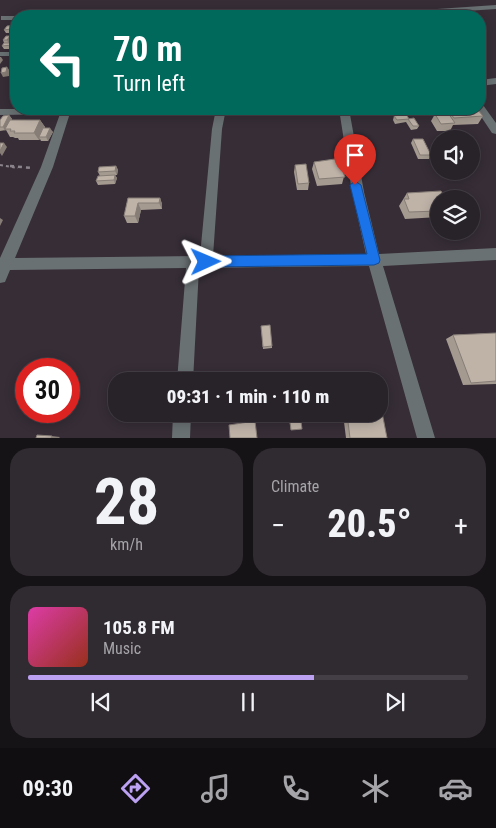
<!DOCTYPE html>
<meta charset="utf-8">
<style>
:root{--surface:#282229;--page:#302a31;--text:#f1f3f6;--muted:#a5a4a8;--line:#443f46;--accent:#bca0f2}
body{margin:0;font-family:"Roboto Condensed",sans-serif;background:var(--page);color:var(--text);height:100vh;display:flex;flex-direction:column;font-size:19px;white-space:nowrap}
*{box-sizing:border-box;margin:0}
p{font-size:16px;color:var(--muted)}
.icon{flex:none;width:28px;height:28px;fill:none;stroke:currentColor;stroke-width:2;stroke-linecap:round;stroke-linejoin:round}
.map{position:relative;height:438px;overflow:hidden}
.details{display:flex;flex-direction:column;gap:10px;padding:10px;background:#161317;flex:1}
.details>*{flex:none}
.hud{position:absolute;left:10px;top:10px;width:476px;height:105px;border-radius:20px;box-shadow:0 2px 12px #0003,0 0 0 1px var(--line);background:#00695c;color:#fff;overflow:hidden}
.fabs{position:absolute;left:430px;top:130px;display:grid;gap:10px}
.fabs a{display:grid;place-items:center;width:50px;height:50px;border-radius:50%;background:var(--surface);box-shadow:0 2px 12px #0003,0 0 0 1px var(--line);font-size:25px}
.speed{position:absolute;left:15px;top:358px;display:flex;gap:10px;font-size:25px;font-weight:700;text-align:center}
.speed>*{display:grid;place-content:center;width:65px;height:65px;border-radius:50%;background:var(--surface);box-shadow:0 2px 12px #0003,0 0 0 1px var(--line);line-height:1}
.speed .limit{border:8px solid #d22;background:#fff;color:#111}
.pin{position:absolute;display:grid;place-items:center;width:42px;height:42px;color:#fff;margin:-51px -21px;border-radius:50% 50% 50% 0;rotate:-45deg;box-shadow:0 0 5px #0007}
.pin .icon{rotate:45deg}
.me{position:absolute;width:55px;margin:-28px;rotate:89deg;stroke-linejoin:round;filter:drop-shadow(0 0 4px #0008)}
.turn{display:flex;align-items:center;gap:18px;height:105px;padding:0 20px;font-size:22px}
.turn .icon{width:65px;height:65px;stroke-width:2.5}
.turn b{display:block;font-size:35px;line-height:42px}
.big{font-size:38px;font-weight:800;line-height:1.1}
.details .card{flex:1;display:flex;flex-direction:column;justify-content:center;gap:8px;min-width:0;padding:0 18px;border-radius:20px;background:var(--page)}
.details .dial{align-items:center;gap:0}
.dial b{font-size:65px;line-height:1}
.song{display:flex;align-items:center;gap:15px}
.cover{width:60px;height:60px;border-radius:8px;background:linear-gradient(135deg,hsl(320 70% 55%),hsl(10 70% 35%))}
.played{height:5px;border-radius:2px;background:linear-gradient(90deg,var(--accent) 65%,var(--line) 65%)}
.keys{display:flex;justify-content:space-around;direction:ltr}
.heat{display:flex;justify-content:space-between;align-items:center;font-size:28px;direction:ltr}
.details .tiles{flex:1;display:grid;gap:10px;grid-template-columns:1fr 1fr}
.card:last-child{grid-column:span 2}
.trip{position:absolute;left:108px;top:372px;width:280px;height:50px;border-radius:20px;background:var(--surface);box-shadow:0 2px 12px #0003,0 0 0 1px var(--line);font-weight:800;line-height:50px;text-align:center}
.dock{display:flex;height:80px;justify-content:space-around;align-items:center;background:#100e10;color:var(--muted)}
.dock .icon{width:35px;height:35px}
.dock .current{color:var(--accent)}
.dock b{font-size:22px;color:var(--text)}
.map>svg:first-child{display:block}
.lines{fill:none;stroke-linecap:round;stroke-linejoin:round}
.path-far1{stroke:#8b838c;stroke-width:2;stroke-dasharray:3 3;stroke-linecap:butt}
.path{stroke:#8b838c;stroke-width:2.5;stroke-dasharray:4 4;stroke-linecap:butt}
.minor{fill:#6a7173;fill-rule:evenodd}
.wall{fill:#a49a90}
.shaded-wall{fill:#867d76}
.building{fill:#bfb3a8;stroke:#867d76}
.route{fill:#1a73e8;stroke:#114b97}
</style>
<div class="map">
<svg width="496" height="438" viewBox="0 0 496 438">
<rect width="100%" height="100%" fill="#362d37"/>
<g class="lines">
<!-- path-far1 -->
<path class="path-far1" d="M0,165L18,168"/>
<!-- path -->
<path class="path" d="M10,166L33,168"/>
<!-- minor -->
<path class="minor" d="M496,5V9L391,16H359L363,14Z
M242,10L305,14L309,16L242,14L98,16L102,14Z
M1,16H18L16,20H1Z
M0,52H16V56H0Z
M496,78V84L480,86V80Z
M480,104L483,105L496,123V134L492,133L476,109H480Z
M0,109H76L70,113L53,167L15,258L200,256L212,129L216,109H226L222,129L213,256L366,254L352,192L339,109H349L364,192L379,254L496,248V260L383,266L435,438H417L369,266L199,268L193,381H177L186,268L10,270L5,282L0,283V258L41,167L60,114L0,115Z
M173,414H191L190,438H172Z"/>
</g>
<!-- wall -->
<path class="wall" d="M16,25V35H12L11,33H6L4,30Z
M3,40H13L10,43L14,46V49H4L2,46L4,43Z
M444,109H477L483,116L478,124L453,125L450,131H437L431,121L435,114L441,113Z
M9,115L12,119L11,120H40L45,127V128L53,132L48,141H41L40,139L39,140H19L18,138H15L13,137H10L6,130L0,131V120Z
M394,116L409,119L419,126L417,129L411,130L406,122L395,124L393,120Z
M413,139L431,155L429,159H418L411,143Z
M314,162L346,169L342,184L317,186L312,169Z
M295,165L309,183L308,190H297L294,172Z
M116,166L118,170L117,175H115L117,178L115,184L98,185L96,181L100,176L98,172Z
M407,193L439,199V217L405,219L399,206Z
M128,198H160L162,204V209L141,210L138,223H127L124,216Z
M261,326L272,346V348L263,349Z
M496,333V384L463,385L446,339L453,335Z
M288,414H300L302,429L291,430Z
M343,414H379L387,438H346Z"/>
<!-- shaded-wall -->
<path class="shaded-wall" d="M10,36L13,40L9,44L7,40Z
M0,57H1L3,60L0,64Z
M7,67L10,71L9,76L3,77L1,73Z
M9,115L12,119L5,131L3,127Z
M40,120L45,127L40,137H39L40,139L39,140L34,133Z
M50,128L53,132L48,141L46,137Z
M4,143L7,147L2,156L0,153V151Z
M116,166L118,170L117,175L115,171Z
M115,175L117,178L115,184L114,180Z
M160,198L162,204V209L159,203Z
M138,203L141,210L138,223L135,216Z
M0,218L3,220L0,226Z
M52,436L60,437L59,438H51Z"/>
<!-- building -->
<path class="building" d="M389,14H400L401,16H390Z
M16,25V29L15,32H10L11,29L4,30L7,26Z
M6,36H10L7,40H3Z
M4,43H12V45L2,46Z
M7,67L6,72L1,73L2,68Z
M447,109H477L483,116L454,118Z
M448,113L455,123L441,124L435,114Z
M406,114L409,119L397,120L394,116Z
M9,115L3,127H0V120L3,116Z
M414,118L419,126H413L408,119Z
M10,120H40L34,133H14L15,131H10L11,129H5Z
M43,128H50L46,137H39Z
M413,139H423L431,155H420Z
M0,143H4L0,151Z
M342,158L346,169H342L345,177L319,179L314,162Z
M306,164L309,183L298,184L295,165Z
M116,166L115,171L98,172L99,167Z
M115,175L114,180L96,181L98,176Z
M441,191L445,198H448V199H439V211L409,212L404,199H409L407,193Z
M128,198H160L159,203H138L135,216H124Z
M270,325L272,346L263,347L261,326Z
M496,333V381L471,383L453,335Z
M379,407H381L387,438H350L347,414H379Z
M289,414H300L302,429L291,430Z
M255,421L257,438H230L229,425Z
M37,435L52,436L51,438H36Z"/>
<!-- route -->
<path class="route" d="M355,181L361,185L380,260L379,263L374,265L206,267L202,266L200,262L202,258L206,256L367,254L350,185Z"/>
</svg>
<div class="fabs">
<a><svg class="icon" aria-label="sound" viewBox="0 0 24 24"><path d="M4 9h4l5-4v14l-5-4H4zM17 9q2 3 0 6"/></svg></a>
<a><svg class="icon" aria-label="layers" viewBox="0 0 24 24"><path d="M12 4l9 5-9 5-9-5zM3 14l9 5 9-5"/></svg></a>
</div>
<div class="speed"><div class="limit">30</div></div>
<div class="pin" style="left:355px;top:185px;background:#d93025"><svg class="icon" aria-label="arrive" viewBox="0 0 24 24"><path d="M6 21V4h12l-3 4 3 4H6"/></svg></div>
<svg class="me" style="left:206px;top:262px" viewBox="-20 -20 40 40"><path d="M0-17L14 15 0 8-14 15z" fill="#1a73e8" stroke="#fff" stroke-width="4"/></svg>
<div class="trip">09:31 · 1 min · 110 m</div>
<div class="hud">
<div class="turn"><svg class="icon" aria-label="left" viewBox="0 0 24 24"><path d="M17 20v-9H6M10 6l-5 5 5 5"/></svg><div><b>70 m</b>Turn left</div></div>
</div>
</div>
<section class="details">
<div class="tiles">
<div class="card dial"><b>28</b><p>km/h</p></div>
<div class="card"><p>Climate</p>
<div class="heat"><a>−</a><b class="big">20.5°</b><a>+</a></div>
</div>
<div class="card">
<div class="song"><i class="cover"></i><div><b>105.8 FM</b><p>Music</p></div></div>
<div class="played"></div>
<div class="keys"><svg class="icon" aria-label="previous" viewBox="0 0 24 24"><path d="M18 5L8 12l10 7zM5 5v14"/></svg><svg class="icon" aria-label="pause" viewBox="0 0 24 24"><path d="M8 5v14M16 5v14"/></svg><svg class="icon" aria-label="next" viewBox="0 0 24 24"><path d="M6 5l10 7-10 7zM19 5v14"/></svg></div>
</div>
</div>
</section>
<nav class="dock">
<b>09:30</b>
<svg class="icon current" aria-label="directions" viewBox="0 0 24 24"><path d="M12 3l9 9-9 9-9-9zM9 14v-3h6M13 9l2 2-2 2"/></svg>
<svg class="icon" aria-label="music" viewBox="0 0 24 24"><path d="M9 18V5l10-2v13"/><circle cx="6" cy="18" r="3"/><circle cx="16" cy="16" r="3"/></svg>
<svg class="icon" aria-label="phone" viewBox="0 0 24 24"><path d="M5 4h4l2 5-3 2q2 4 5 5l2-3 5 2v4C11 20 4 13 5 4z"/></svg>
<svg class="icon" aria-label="climate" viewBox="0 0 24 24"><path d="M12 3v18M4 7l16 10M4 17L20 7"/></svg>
<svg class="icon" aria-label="car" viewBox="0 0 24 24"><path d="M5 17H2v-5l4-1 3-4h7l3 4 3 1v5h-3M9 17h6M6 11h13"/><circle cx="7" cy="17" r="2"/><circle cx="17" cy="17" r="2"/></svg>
</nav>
